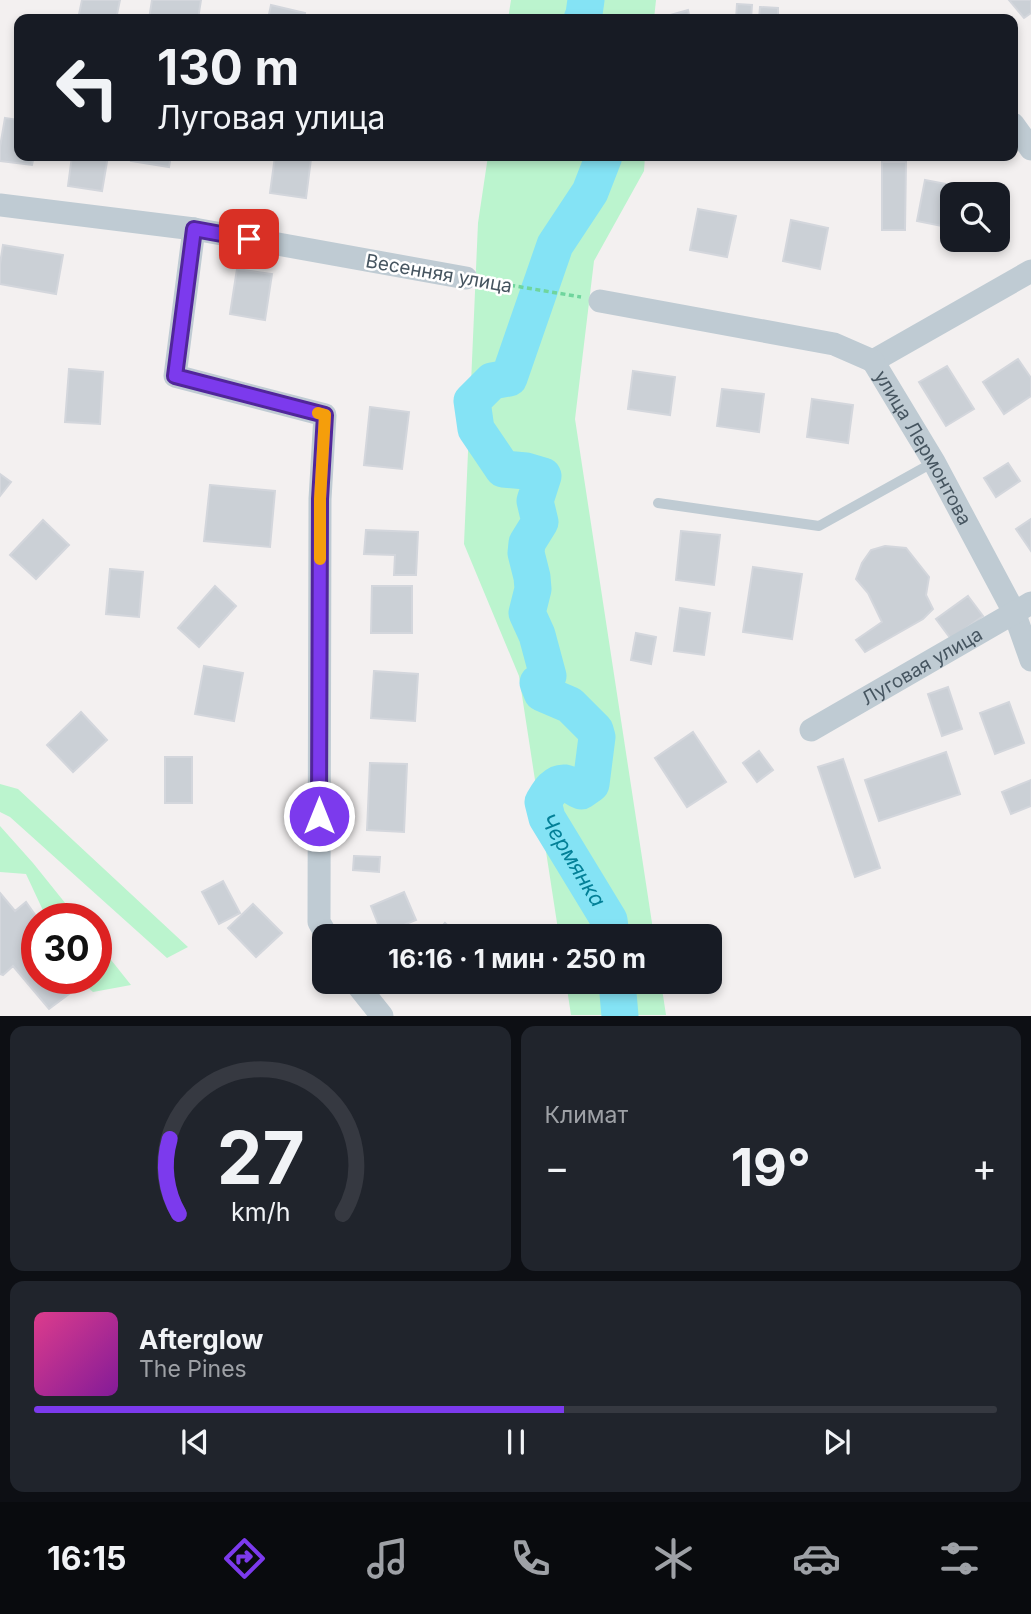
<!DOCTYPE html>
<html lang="ru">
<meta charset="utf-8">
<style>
:root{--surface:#171b24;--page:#20242c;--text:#f1f3f6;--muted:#9ea1a6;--line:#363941;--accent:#7c3aed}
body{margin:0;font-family:Inter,sans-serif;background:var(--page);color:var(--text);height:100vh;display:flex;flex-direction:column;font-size:26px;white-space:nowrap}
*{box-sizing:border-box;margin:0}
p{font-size:23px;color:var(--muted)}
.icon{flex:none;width:38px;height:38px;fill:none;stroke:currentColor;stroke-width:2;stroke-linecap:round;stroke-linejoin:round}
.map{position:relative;height:1016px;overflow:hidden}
.drawer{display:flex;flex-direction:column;gap:10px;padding:10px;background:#0d0f14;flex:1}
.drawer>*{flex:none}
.guide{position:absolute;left:14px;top:14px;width:1004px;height:147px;border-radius:14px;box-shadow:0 4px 10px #0003;background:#171b24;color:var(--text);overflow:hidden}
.fabs{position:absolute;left:940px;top:182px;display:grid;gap:14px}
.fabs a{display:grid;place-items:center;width:70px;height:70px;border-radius:14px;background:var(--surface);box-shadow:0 4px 10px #0003;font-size:35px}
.speed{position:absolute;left:21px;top:903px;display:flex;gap:14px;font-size:35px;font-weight:700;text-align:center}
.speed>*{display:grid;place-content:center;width:91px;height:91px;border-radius:50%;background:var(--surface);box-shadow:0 4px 10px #0003;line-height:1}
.speed .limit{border:10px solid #d22;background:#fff;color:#111}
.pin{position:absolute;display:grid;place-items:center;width:60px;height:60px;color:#fff;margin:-30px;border-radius:14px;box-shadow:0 4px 10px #0006}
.me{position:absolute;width:77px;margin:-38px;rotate:0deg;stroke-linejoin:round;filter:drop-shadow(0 0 5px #0008)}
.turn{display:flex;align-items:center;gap:24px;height:147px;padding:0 28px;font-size:32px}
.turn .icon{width:91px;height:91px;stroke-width:2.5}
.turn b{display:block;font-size:49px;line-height:60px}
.big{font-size:52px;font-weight:700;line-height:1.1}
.drawer .card{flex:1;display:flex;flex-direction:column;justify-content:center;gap:10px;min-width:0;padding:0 24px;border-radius:14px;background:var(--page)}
.drawer .dial{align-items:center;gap:0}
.dial svg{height:182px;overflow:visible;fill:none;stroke:var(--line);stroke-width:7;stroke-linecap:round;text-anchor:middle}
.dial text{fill:var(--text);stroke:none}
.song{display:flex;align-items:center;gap:21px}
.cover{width:84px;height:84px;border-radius:10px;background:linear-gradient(135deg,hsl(330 70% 55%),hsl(290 70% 35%))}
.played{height:7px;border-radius:4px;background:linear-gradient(90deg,var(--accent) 55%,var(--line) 55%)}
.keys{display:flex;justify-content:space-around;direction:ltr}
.heat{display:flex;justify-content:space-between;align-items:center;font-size:38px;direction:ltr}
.drawer .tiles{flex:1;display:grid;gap:10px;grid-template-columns:1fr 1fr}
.card:last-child{grid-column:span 2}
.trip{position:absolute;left:312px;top:924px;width:410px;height:70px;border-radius:14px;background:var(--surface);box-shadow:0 4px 10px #0003;font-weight:700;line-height:70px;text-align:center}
.menu{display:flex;height:112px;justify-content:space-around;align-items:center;background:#090b0e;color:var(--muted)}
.menu .icon{width:49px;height:49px}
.menu .active{color:var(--accent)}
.menu b{font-size:32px;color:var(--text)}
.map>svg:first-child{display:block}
.green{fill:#bbf4ce}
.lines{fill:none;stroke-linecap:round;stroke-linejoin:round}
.river{stroke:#84e3f5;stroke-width:37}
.building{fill:#cbd0d6;stroke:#d3d6dc;stroke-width:2}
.path{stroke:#6fd59d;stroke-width:3.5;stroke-dasharray:5 3.5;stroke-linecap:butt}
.service{stroke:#bfcbd3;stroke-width:10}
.minor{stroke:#bfcbd3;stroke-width:23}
.route-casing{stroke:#51269a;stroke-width:18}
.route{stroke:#7c3aed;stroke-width:12}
.slow{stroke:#f59e0b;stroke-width:12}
.labels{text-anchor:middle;stroke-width:5;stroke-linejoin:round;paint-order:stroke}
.street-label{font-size:19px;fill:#465560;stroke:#fff}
.water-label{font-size:21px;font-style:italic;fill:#038097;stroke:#fff}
</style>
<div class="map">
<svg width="1031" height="1016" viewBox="0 0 1031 1016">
<rect width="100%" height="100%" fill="#f3f0f0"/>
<!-- green -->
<path class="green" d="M511,0H656L654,19H508Z
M488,156H645L644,171L594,261L575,419L654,936H559L519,676L464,544L478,223Z
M0,784L18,789L188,947L167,958L10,817L0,812Z
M0,826L33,863L78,919H47L26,874L0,872Z
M96,941L131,985L93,992L77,978H96Z
M566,982H661L666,1015H571Z"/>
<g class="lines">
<!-- river -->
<g class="river">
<path d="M582,19L584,14L586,0"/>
<path id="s1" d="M604,156L590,192L555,245L509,378L492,381L472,401L476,429L503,469L526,471L543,476L535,501L540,522L527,543L526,553L532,577L533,589L527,613L537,635L548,676L538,683L542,693L570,705L595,730L597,737L591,784L581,791C575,789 571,784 565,783C554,782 548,794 543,802L547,818L609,920L611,936"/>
<path d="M617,982L620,1016"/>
</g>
</g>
<!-- building -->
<path class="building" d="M82,0H120L116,19H78Z
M152,0H201L198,19H149Z
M1009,0H1031V13L1024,18Z
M737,4L752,5L751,19H736Z
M271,5L305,13L304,19H268Z
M760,7L778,8V19H759Z
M688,10L690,19H668L667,16Z
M5,118L19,120V156H34L32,165L0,161V147Z
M72,156H108L102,191L68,186Z
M132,156H171L169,167L131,161Z
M275,156L311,159L306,198L270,193Z
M882,162H906L905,230H882Z
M925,180L962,187L961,194H952V228L917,221Z
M698,209L736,216L727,257L690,250Z
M791,220L828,228L820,269L783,261Z
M3,245L63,255L56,294L0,284V264Z
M237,269L272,274L265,320L230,314Z
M1018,359L1031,378V396L1004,414L983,382Z
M947,366L974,409L946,426L919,382Z
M69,369L103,372L100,424L65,422Z
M633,371L675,377L670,415L628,409Z
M722,389L764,394L759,432L717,426Z
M812,399L853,405L848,443L807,437Z
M370,407L409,412L402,469L364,465Z
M1008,463L1020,481L996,497L984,478Z
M0,474L11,482L0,496Z
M210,485L275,491L270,547L204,541Z
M1031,519V551L1016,529Z
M43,520L69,545L36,579L10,555Z
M366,530L418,532L416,575H394L395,555L364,554Z
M681,531L720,535L714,585L676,580Z
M885,546L906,548L929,577L926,595L933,609L923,619L865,652L856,640L882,622L868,593L856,579L862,563L871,550Z
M753,567L802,574L792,639L743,632Z
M110,569L143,572L139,617L106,614Z
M215,586L236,606L199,647L178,628Z
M372,586H412V633H371Z
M968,596L983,616L951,639L936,619Z
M680,608L710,613L704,655L674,651Z
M636,633L656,637L651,664L631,660Z
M204,666L243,673L234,721L195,714Z
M374,671L418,674L415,721L371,718Z
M948,687L962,729L942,736L928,694Z
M1009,702L1024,743L995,754L980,713Z
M81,712L107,740L73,772L47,745Z
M693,732L726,782L687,807L655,758Z
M759,751L773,770L757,782L743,763Z
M946,752L960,794L879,821L865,780Z
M165,757H192V803H165Z
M843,759L880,868L855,877L818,767Z
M370,763L407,764L404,832L367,830Z
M1031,780V806L1011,814L1002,792Z
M354,856L380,857L379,872L353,870Z
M223,881L240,913L219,924L202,892Z
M404,892L416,920L382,934L371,906Z
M0,893L15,911L26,902L38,919H37V978H70L77,988L49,1009L13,966L3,975L0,974Z
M253,904L282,933L256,957L228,928Z
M445,923L459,936H433Z"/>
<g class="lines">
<!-- path -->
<path class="path" d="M485,281L581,297"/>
<!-- service -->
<path class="service" d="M658,503L819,526L934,462"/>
<!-- minor -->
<g class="minor">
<path d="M1013,124L1031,149"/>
<path d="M0,205L194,229L466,278"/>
<path d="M194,229L175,376L325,415L320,499L319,922L327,936"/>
<path id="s2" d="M1031,271L873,361L934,462L1014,612L1031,660"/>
<path d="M600,301L834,344L873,361"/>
<path id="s3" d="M811,730L1031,603"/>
<path d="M355,982L382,1016"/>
</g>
</g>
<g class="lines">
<!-- route casing -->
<g class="route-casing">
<path id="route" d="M249,239L194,229L175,376L325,415L320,499L319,816"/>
</g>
<!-- route -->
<use href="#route" class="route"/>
<!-- slow -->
<path class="slow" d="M318,413L325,415L320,499V559"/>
</g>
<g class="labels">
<!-- street labels -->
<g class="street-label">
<text transform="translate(439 273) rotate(10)" y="7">Весенняя улица</text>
<text dy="7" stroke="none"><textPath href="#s2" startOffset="282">улица Лермонтова</textPath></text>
<text dy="7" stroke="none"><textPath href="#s3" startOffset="128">Луговая улица</textPath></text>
</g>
<!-- water labels -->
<g class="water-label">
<text dy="7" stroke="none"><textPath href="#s1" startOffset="887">Чермянка</textPath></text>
</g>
</g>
</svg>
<div class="fabs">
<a><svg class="icon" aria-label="search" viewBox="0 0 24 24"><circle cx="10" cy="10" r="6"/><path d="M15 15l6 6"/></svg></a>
</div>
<div class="speed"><div class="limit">30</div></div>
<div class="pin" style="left:249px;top:239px;background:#d93025"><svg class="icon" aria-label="arrive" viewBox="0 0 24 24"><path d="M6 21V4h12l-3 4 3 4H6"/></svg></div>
<svg class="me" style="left:319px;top:816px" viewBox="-20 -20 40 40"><circle r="17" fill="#7c3aed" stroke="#fff" stroke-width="3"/><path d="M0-11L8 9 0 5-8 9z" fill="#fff"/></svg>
<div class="trip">16:16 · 1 мин · 250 m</div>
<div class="guide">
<div class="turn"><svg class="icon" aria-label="left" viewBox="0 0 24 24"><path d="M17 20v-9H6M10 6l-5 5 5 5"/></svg><div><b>130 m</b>Луговая улица</div></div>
</div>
</div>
<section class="drawer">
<div class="tiles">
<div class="card dial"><svg viewBox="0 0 100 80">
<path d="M14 69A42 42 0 1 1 86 69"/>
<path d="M14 69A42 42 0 0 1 10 36" stroke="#7c3aed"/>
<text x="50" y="56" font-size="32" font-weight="700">27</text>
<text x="50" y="72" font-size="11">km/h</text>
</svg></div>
<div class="card"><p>Климат</p>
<div class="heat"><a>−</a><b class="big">19°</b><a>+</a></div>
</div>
<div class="card">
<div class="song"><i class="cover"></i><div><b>Afterglow</b><p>The Pines</p></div></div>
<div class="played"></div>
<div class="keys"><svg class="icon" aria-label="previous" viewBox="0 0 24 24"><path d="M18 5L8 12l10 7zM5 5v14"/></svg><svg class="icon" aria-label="pause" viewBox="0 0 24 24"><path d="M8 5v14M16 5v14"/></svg><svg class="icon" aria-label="next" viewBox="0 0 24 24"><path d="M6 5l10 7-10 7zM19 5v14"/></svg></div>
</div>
</div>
</section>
<nav class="menu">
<b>16:15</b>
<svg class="icon active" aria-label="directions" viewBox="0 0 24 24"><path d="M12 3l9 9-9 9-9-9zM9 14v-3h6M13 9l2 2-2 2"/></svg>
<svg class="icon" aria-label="music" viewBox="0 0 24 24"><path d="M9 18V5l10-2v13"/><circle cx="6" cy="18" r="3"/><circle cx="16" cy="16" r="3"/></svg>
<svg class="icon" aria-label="phone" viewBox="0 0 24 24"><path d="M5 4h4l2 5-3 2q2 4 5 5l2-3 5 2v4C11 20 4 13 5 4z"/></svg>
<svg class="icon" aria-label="climate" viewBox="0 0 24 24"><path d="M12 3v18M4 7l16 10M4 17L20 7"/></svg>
<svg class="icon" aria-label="car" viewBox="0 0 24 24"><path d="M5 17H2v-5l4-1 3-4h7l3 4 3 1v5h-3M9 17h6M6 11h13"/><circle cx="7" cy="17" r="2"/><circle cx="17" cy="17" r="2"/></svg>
<svg class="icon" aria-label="filters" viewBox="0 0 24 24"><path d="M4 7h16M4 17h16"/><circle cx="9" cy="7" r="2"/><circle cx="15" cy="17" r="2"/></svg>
</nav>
